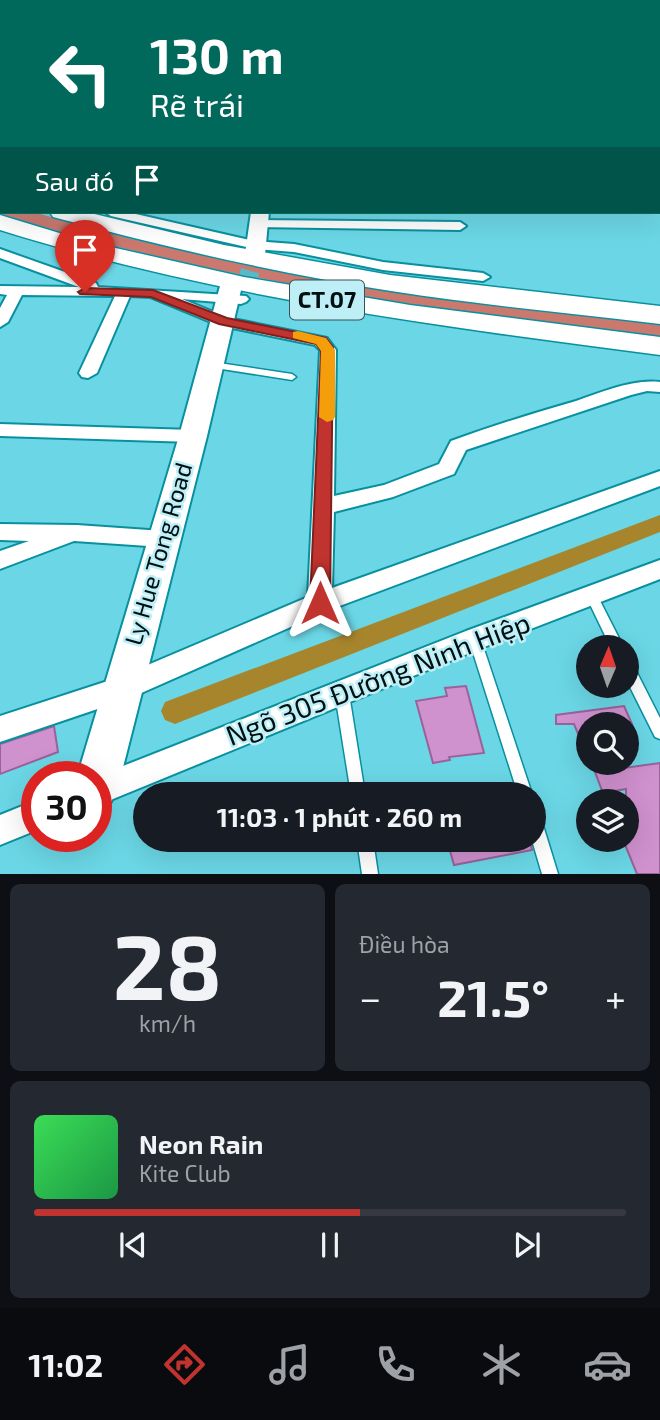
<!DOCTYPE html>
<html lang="vi">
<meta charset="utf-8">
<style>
:root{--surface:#171b24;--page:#242831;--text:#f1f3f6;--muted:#9ea1a6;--line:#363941;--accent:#c1332e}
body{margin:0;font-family:"Exo 2",sans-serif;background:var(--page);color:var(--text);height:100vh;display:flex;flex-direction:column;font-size:26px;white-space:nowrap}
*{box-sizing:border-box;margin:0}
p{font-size:23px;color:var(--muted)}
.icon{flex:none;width:38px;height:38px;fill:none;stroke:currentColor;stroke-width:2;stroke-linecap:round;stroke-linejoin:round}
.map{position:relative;height:874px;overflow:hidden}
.panel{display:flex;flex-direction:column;gap:10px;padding:10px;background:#0d0f14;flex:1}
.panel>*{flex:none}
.top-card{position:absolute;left:0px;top:0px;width:662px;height:214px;box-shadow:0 7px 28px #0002;background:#00695c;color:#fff;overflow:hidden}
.needle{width:46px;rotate:2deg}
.controls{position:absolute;left:576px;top:635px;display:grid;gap:14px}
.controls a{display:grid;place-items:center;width:63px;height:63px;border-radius:50%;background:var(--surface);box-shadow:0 7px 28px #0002;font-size:35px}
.speed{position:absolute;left:21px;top:761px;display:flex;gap:14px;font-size:35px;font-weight:700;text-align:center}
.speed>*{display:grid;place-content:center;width:91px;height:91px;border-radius:50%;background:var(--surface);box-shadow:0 7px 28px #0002;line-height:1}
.speed .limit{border:10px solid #d22;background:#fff;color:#111}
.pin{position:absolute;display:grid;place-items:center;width:60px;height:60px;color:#fff;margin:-72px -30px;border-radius:50% 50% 50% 0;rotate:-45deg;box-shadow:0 0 7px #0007}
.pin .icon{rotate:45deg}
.me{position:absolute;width:77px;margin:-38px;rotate:0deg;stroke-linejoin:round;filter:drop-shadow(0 0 5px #0008)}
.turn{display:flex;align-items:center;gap:24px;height:147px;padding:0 35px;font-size:32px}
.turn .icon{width:91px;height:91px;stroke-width:2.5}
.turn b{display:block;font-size:49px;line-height:60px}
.then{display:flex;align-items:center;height:66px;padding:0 35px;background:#0003;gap:14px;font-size:26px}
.big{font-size:52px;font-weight:700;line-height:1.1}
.panel .tile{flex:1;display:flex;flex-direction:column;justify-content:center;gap:10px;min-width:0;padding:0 24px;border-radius:10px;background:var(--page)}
.panel .dial{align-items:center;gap:0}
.dial b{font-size:91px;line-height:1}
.song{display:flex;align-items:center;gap:21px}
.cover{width:84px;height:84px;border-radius:10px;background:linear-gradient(135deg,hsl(130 70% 55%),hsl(140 70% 35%))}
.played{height:7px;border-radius:4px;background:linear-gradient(90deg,var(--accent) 55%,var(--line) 55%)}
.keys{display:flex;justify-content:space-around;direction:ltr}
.heat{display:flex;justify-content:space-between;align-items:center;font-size:38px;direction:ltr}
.panel .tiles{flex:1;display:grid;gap:10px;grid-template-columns:1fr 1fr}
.tile:last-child{grid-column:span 2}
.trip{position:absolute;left:133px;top:782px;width:413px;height:70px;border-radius:35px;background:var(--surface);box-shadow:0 7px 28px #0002;font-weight:700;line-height:70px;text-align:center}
.tab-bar{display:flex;height:112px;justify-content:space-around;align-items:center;background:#090b0e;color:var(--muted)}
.tab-bar .icon{width:49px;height:49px}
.tab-bar .on{color:var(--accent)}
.tab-bar b{font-size:32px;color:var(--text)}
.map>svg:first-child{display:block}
.green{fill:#cb786f}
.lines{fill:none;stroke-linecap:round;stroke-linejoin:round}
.canal{fill:#a7852c;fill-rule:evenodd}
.building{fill:#d091cf;stroke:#996399;stroke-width:2}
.secondary-tunnel{stroke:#5bb9c6;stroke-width:19;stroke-dasharray:19 10;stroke-linecap:butt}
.lane-casing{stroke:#09909f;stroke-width:3}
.street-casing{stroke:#09909f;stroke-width:4}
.secondary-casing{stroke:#09909f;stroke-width:4}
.highway-casing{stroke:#09909f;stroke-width:3}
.lane{fill:#fff;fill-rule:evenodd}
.street{fill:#fff;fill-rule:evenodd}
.secondary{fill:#fff;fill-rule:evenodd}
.highway{fill:#fff;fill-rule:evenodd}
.route{fill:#c1332e;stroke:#7d211e;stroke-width:2}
.slow{fill:#f59e0b}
.labels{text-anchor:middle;stroke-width:5;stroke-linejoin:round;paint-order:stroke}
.shield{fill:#beeff6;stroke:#395256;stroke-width:2}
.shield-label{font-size:23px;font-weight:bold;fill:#000f12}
.street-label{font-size:24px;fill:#000f12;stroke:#beeff6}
.near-street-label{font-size:28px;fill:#000f12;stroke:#beeff6}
</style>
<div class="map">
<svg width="660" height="874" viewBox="0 0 660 874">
<rect width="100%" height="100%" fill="#6bd7e6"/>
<!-- green -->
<path class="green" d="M0,201L2,212H33L131,239L277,270L660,322V337C437,310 215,281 0,214Z"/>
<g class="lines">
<!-- canal -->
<path class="canal" d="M660,515V532L185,720L175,724L165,720L161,711L165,702Z"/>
</g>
<!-- building -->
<path class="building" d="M466,686L484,753L449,757L450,760L433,763L416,701L447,696L445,688Z
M624,706L632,724H588V758L574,724H556V715Z
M54,726L58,752L0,774V744Z
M660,763V874H637L626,847V789L603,793L595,772Z
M447,840H530L532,850L454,865Z"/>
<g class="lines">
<!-- secondary-tunnel -->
<path class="secondary-tunnel" d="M245,289L255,254"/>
<!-- lane casing -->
<g class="lane-casing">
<path id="lane" d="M212,362L292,374L296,377L292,380L209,367L208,365Z
M592,591L596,593L624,648H611L586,596L588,593Z
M475,635L479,636L481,640L532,794H518L469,640L471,636Z
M626,659L631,661L660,718V739L655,737L626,679Z
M342,688L347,690L349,694L365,794H351L335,694L337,690Z
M534,814L539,817L542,822L558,874H542L532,840H534Z
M357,840H373L378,874H362Z"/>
</g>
<!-- street casing -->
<g class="street-casing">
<path id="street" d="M0,102H2L0,107Z
M0,129H2L0,137Z
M0,176H2V182H0Z
M105,212H127L254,241L294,244L383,262L483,273L490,277L483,281L383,270L294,252L255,249L111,216Z
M257,220L460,222L466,226L460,230L252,227L251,224Z
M0,249L96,283L98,287L246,296L249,299L246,302L241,304L182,299L228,318L327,338L336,350L334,496L384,485L439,464L451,441C492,426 534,413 576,401C602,392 632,379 660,382V392L647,391L631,395L466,450L454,474L393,497L334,512L332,588L660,471V486L329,610L130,698L0,742V716L117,678L308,597L320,350L315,345L218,325L150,297L130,296L97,373L88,378L82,377L79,373L115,296L22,295L8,322L0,327V308L7,295L0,294V286L79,287L0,258Z
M0,424L193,430L200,432L203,436L200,440L193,442L0,436Z
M0,524L77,525L163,531L171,533L174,539L171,545L163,547L74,541L0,569V551L29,541L0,540Z
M660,560V579L484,647L96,806L95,777L466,631Z
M37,800V830L0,845V815Z"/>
</g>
<!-- secondary casing -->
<g class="secondary-casing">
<path id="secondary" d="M251,212H269L265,254L262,258H248L245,254Z
M231,280L239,281L242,286L207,436L118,787L111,802L96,809V777H77L179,436L220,286L223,281Z"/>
</g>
<!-- highway casing -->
<g class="highway-casing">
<path id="highway" d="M0,186L2,187V200H0Z
M50,212H86L224,245L390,275L660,306V324C570,313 480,305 391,291C277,273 164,247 53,217Z
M0,215L89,242L244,277L410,305L660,337V355C437,326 215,297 0,230Z"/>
</g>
<!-- lane -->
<use href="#lane" class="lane"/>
<!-- street -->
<use href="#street" class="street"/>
<!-- secondary -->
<use href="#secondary" class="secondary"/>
<!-- highway -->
<use href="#highway" class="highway"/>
</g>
<!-- sky -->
<linearGradient id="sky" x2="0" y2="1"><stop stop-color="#8ea19d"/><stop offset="0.45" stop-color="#bcedf4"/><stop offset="1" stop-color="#bcedf4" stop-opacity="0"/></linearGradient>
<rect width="660" height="225" fill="url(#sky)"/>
<!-- route -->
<path class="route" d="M85,288L153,290L227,318L326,338L333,347L330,603L328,609L320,611L313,609L310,603L321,351L316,344L219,324L151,297L80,294L78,292Z"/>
<!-- slow -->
<path class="slow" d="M298,331L326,338L335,350V417L333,420L327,422L319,417L321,351L316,344L293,338V332Z"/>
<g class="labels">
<!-- shield labels -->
<rect class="shield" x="290" y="280.5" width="74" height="39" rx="5"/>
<g class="shield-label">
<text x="327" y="308">CT.07</text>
</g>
<!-- street labels -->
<g class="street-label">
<text transform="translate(159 554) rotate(-74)" y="8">Ly Hue Tong Road</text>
</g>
<!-- near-street labels -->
<g class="near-street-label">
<text transform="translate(378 679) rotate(-21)" y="10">Ngõ 305 Đường Ninh Hiệp</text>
</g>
</g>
</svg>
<div class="controls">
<a><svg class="needle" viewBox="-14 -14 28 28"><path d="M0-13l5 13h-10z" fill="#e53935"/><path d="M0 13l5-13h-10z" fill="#9ea1a6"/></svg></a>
<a><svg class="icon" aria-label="search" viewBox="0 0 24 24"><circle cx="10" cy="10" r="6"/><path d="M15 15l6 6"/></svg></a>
<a><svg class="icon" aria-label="layers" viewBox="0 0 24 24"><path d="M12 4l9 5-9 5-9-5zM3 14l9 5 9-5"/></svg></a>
</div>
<div class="speed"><div class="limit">30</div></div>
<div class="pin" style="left:85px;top:292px;background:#d93025"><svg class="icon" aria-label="arrive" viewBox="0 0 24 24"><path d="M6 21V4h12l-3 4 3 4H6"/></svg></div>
<svg class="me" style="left:320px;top:603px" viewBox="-20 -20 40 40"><path d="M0-17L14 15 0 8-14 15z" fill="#c1332e" stroke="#fff" stroke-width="4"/></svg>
<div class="trip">11:03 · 1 phút · 260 m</div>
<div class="top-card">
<div class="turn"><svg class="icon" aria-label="left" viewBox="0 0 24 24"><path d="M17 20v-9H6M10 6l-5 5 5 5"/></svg><div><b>130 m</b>Rẽ trái</div></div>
<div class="then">Sau đó<svg class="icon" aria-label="arrive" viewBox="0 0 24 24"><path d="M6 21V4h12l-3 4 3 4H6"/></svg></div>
</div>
</div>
<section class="panel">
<div class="tiles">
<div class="tile dial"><b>28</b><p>km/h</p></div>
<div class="tile"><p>Điều hòa</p>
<div class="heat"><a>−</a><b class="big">21.5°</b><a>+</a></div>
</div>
<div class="tile">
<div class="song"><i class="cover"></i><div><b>Neon Rain</b><p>Kite Club</p></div></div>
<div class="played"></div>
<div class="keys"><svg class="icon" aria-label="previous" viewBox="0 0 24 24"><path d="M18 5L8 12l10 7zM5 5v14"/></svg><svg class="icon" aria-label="pause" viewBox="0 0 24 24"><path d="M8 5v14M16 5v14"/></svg><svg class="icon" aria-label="next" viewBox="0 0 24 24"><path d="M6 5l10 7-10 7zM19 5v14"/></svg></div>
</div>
</div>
</section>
<nav class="tab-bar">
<b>11:02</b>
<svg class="icon on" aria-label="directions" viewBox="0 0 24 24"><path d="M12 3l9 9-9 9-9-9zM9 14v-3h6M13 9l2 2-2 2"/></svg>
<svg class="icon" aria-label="music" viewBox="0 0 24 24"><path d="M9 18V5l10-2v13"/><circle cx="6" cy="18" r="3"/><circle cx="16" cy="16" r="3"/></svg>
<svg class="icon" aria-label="phone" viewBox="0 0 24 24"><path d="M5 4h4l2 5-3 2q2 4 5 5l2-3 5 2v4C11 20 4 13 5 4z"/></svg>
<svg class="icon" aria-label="climate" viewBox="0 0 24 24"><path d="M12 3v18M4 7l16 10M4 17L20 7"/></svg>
<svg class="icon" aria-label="car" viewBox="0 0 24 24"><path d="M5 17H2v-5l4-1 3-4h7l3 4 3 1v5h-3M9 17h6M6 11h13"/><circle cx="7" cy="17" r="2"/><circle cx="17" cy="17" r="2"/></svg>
</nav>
